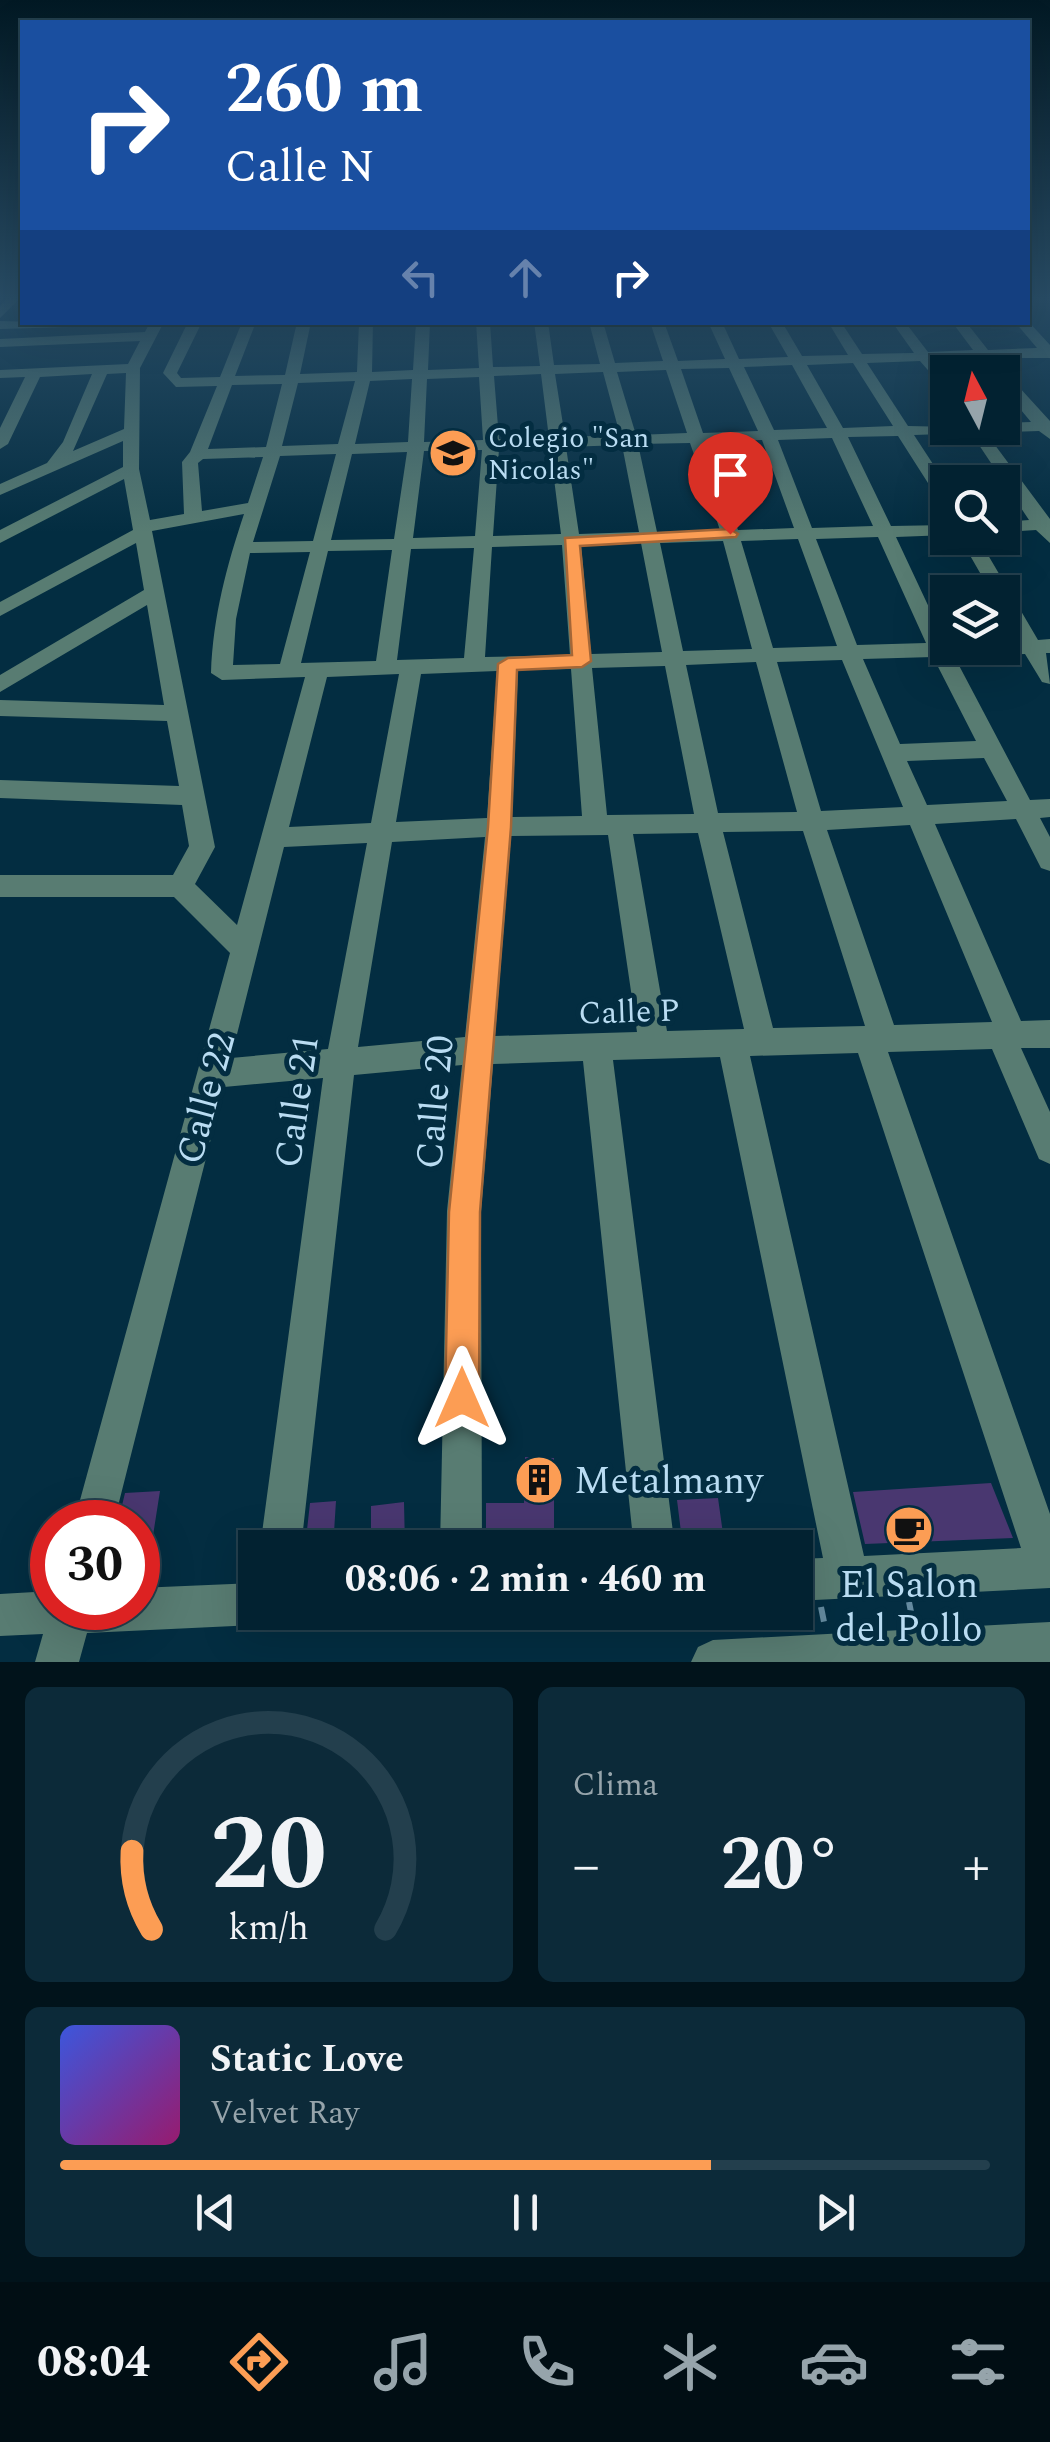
<!DOCTYPE html>
<html lang="es">
<meta charset="utf-8">
<style>
:root{--surface:#022231;--page:#0c2a39;--text:#f1f3f6;--muted:#96a4ab;--line:#233f4d;--accent:#fc9d54}
body{margin:0;font-family:Spectral,serif;background:var(--page);color:var(--text);height:100vh;display:flex;flex-direction:column;font-size:38px;white-space:nowrap}
*{box-sizing:border-box;margin:0}
p{font-size:32px;color:var(--muted)}
.icon{flex:none;width:55px;height:55px;fill:none;stroke:currentColor;stroke-width:2;stroke-linecap:round;stroke-linejoin:round}
.map{position:relative;height:1662px;overflow:hidden}
.side{display:flex;flex-direction:column;gap:25px;padding:25px;background:#01131b;flex:1}
.side>*{flex:none}
.guide{position:absolute;left:20px;top:20px;width:1010px;height:305px;border-radius:0px;box-shadow:0 10px 40px #0002,0 0 0 2px var(--line);background:#1a4fa0;color:#fff;overflow:hidden}
.needle{width:65px;rotate:353deg}
.controls{position:absolute;left:930px;top:355px;display:grid;gap:20px}
.controls a{display:grid;place-items:center;width:90px;height:90px;border-radius:0px;background:var(--surface);box-shadow:0 10px 40px #0002,0 0 0 2px var(--line);font-size:50px}
.speed{position:absolute;left:30px;top:1500px;display:flex;gap:20px;font-size:50px;font-weight:700;text-align:center}
.speed>*{display:grid;place-content:center;width:130px;height:130px;border-radius:50%;background:var(--surface);box-shadow:0 10px 40px #0002,0 0 0 2px var(--line);line-height:1}
.speed .limit{border:15px solid #d22;background:#fff;color:#111}
.pin{position:absolute;display:grid;place-items:center;width:85px;height:85px;color:#fff;margin:-102px -42px;border-radius:50% 50% 50% 0;rotate:-45deg;box-shadow:0 0 10px #0007}
.pin .icon{rotate:45deg}
.me{position:absolute;width:110px;margin:-55px;rotate:0deg;stroke-linejoin:round;filter:drop-shadow(0 0 8px #0008)}
.turn{display:flex;align-items:center;gap:35px;height:210px;padding:0 40px;font-size:45px}
.turn .icon{width:130px;height:130px;stroke-width:2.5}
.turn b{display:block;font-size:70px;line-height:85px}
.lanes{display:flex;align-items:center;height:95px;padding:0 40px;background:#0003;justify-content:center;gap:50px;direction:ltr}
.lanes .off{opacity:.35}
.big{font-size:75px;font-weight:700;line-height:1.1}
.side .widget{flex:1;display:flex;flex-direction:column;justify-content:center;gap:15px;min-width:0;padding:0 35px;border-radius:15px;background:var(--page)}
.side .dial{align-items:center;gap:0}
.dial svg{height:260px;overflow:visible;fill:none;stroke:var(--line);stroke-width:7;stroke-linecap:round;text-anchor:middle}
.dial text{fill:var(--text);stroke:none}
.song{display:flex;align-items:center;gap:30px}
.cover{width:120px;height:120px;border-radius:15px;background:linear-gradient(135deg,hsl(230 70% 55%),hsl(320 70% 35%))}
.played{height:10px;border-radius:5px;background:linear-gradient(90deg,var(--accent) 70%,var(--line) 70%)}
.keys{display:flex;justify-content:space-around;direction:ltr}
.heat{display:flex;justify-content:space-between;align-items:center;font-size:55px;direction:ltr}
.side .tiles{flex:1;display:grid;gap:25px;grid-template-columns:1fr 1fr}
.widget:last-child{grid-column:span 2}
.trip{position:absolute;left:238px;top:1530px;width:575px;height:100px;border-radius:0px;background:var(--surface);box-shadow:0 10px 40px #0002,0 0 0 2px var(--line);font-weight:700;line-height:100px;text-align:center}
.menu{display:flex;height:160px;justify-content:space-around;align-items:center;background:#010e14;color:var(--muted)}
.menu .icon{width:70px;height:70px}
.menu .on{color:var(--accent)}
.menu b{font-size:45px;color:var(--text)}
.map>svg:first-child{display:block}
.building{fill:#493770}
.lines{fill:none;stroke-linecap:round;stroke-linejoin:round}
.path{stroke:#648a9f;stroke-width:6;stroke-dasharray:15 8;stroke-linecap:butt}
.minor{fill:#587c72;fill-rule:evenodd}
.route{fill:#fc9d54;stroke:#a46637;stroke-width:2.5}
.labels{text-anchor:middle;stroke-width:10;stroke-linejoin:round;paint-order:stroke}
.far-poi-label{font-size:28px;fill:#b9dcf2;stroke:#032d41;text-anchor:start}
.street-label{font-size:32px;fill:#b9dcf2;stroke:#032d41}
.near-street-label{font-size:38px;fill:#b9dcf2;stroke:#032d41}
.near-poi-label{font-size:38px;fill:#b9dcf2;stroke:#032d41;text-anchor:start}
</style>
<div class="map">
<svg width="1050" height="1662" viewBox="0 0 1050 1662">
<rect width="100%" height="100%" fill="#032d41"/>
<!-- building -->
<path class="building" d="M525,1457L554,1458V1548H486V1503H524Z
M991,1483L1013,1538L865,1544L853,1492Z
M160,1491L146,1580L138,1579V1522H118L125,1493Z
M718,1498L725,1548H683L677,1500Z
M336,1501L333,1548H305L310,1503Z
M404,1502L405,1548H371V1506Z"/>
<g class="lines">
<!-- path -->
<path class="path" d="M909,1602L913,1622
M821,1607L825,1627"/>
<!-- minor -->
<path class="minor" d="M6,299H19L0,318V306Z
M0,321L76,323L69,327L0,329Z
M1028,321L1050,345V358H994V364L989,365L980,359L934,360L948,378V393L920,361L867,363L908,426L1002,428V423L1031,422L1002,387V373L1007,374L1050,421V439L1039,431L986,433L1050,519V543L1036,530L1002,532V522L1029,520L971,433L914,435L948,487V506L942,505L898,436L848,437L891,526L948,525V535L896,537L948,648H1002V641L1018,640L1002,615V592H991L960,538H978L1038,640L1050,639V653H1046L1050,684L1042,682L1025,654L954,656L1030,800L1050,799V817L1040,818L1050,837V871L1041,868L1016,819L935,824L1021,1021L1050,1020V1048H1021L1050,1112V1164L1039,1159L992,1049L888,1052L1050,1514V1588L795,1601V1559L823,1558L720,1057L613,1060L675,1548H634L583,1061L493,1064L481,1211L482,1548H440L447,1211L462,1065L354,1075L301,1548H260L323,1078L224,1087L114,1522H74L230,953L174,897H0V875H173L189,846L182,805L0,798V780L179,786L167,721L0,716V700L164,705L147,605L0,692V675L144,590L136,543L0,616V602L133,530L124,479L0,543V530L123,467V441L0,495V484L47,463L63,442L92,374L40,377L8,444L0,449V428L25,377L0,378V370L128,364L140,341L0,347V339L145,332L150,322H164L140,368L139,469L150,520L184,514L182,462L190,452L217,386L176,387L163,373L188,322H202L177,373L181,378L220,377L242,322H256L235,376L285,375L297,322H311L300,374L357,372L359,322H373L372,372L413,370L416,322H430L428,370L479,368L476,322H490L493,367L540,366L534,322H548L554,365L600,364L589,322H603L615,363L663,361L650,322H664L678,361L725,359L708,322H722L739,359L788,357L768,322H782L802,356L848,355L828,322H841L862,354L914,353L892,322H905L928,352L973,350L952,322H966L988,350L1037,348L1015,322ZM853,363L893,426L843,428L807,365ZM792,365L827,428L774,430L744,367ZM729,368L758,431L703,433L681,369ZM666,370L687,433L636,435L617,372ZM603,372L620,435L565,437L555,374ZM126,373L124,429L73,451L107,374ZM541,374L549,438L499,439L494,376ZM479,377L483,440L424,442L427,379ZM412,379L408,442L355,444L370,381ZM355,381L338,444L282,446L298,383ZM282,384L266,447L208,449L232,385ZM832,438L873,526L812,528L778,440ZM762,440L794,528L738,530L707,442ZM690,443L720,530L657,532L638,444ZM622,445L639,532L579,534L566,447ZM550,447L561,534L493,536L499,449ZM482,450L475,536L413,538L424,451ZM407,452L394,539L331,540L352,454ZM336,454L313,541L253,542L280,456ZM263,457L248,503L202,511L198,463L203,459ZM244,514C227,565 213,616 211,673L222,680L305,677L237,925L195,884L215,847L152,531ZM878,537L926,643L857,645L816,539ZM798,539L837,646L773,648L741,541ZM723,541L752,649L683,651L660,543ZM641,543L662,652L591,654L581,545ZM562,545L570,655L485,657L492,547ZM474,548L464,658L397,660L411,549ZM392,550L376,661L301,663L328,551ZM310,552L280,664L233,665L236,619L250,553ZM933,657L976,741L900,744L863,659ZM842,660L903,807L821,811L777,662ZM756,662L797,812L718,813L686,665ZM665,666L694,814L607,815L592,668ZM571,669L582,816L512,817L518,670ZM497,671L487,818L396,822L421,674ZM399,674L371,823L289,827L327,677ZM984,758L1007,801L927,805L907,761ZM910,825L992,1022L894,1025L827,830ZM803,831L865,1026L773,1028L723,832ZM698,833L744,1029L667,1031L633,834ZM608,835L637,1032L495,1036L511,836ZM485,837L465,1037L358,1047L392,842ZM367,843L328,1049L231,1058L284,847ZM858,1053L1021,1548L864,1556L750,1056Z
M255,1583V1612H273L270,1619L255,1625L87,1633L79,1662H35L43,1634L0,1636V1594L52,1591V1608H138V1588Z
M1050,1622V1662H691L698,1647L713,1640Z"/>
</g>
<!-- sky -->
<linearGradient id="sky" x2="0" y2="1"><stop stop-color="#021924"/><stop offset="0.56" stop-color="#284c65"/><stop offset="1" stop-color="#284c65" stop-opacity="0"/></linearGradient>
<rect width="1050" height="532" fill="url(#sky)"/>
<!-- route -->
<path class="route" d="M730,529L738,534L736,537L580,546L591,661L582,667L517,670L511,827L480,1212L479,1398L474,1410L462,1415L450,1410L445,1398L449,1212L488,827L498,664L508,658L572,655L565,538Z"/>
<!-- icons -->
<defs>
<g id="school-disc" transform="scale(2.5)"><circle r="9.5" fill="#fc9d54" stroke="#032d41"/><path d="M0-5L7-2L0 1L-7-2ZM-4 1L0 2.5L4 1V4Q0 6-4 4Z" fill="#111"/></g>
<g id="building-disc" transform="scale(2.5)"><circle r="9.5" fill="#fc9d54" stroke="#032d41"/><path d="M-4-6H4V6H1V3H-1V6H-4ZM-2.5-4.3h1.7v1.8h-1.7ZM.8-4.3h1.7v1.8H.8ZM-2.5-1h1.7V.8h-1.7ZM.8-1h1.7V.8H.8Z" fill="#111"/></g>
<g id="cafe-disc" transform="scale(2.5)"><circle r="9.5" fill="#fc9d54" stroke="#032d41"/><path d="M-5.5-4.5H6V0H3Q3 3.5 0 3.5H-2.5Q-5.5 3.5-5.5 0ZM3-3.2v2h1.7v-2ZM-6 4.5H4V6H-6Z" fill="#111"/></g>
</defs>
<g fill-rule="evenodd">
<use href="#school-disc" x="453" y="453"/>
<use href="#building-disc" x="539" y="1480"/>
<use href="#cafe-disc" x="909" y="1530"/>
</g>
<g class="labels">
<!-- far-poi labels -->
<g class="far-poi-label">
<text x="488" y="447">Colegio "San<tspan x="488" dy="32">Nicolas"</tspan></text>
</g>
<!-- street labels -->
<g class="street-label">
<text transform="translate(629 1011) rotate(-2)" y="11">Calle P</text>
</g>
<!-- near-street labels -->
<g class="near-street-label">
<text transform="translate(205 1098) rotate(-75)" y="13">Calle 22</text>
<text transform="translate(296 1101) rotate(-82)" y="13">Calle 21</text>
<text transform="translate(434 1102) rotate(-85)" y="13">Calle 20</text>
</g>
<!-- near-poi labels -->
<g class="near-poi-label">
<text x="574" y="1493">Metalmany</text>
<text x="909" y="1597" text-anchor="middle">El Salon<tspan x="909" dy="44">del Pollo</tspan></text>
</g>
</g>
</svg>
<div class="controls">
<a><svg class="needle" viewBox="-14 -14 28 28"><path d="M0-13l5 13h-10z" fill="#e53935"/><path d="M0 13l5-13h-10z" fill="#96a4ab"/></svg></a>
<a><svg class="icon" aria-label="search" viewBox="0 0 24 24"><circle cx="10" cy="10" r="6"/><path d="M15 15l6 6"/></svg></a>
<a><svg class="icon" aria-label="layers" viewBox="0 0 24 24"><path d="M12 4l9 5-9 5-9-5zM3 14l9 5 9-5"/></svg></a>
</div>
<div class="speed"><div class="limit">30</div></div>
<div class="pin" style="left:730px;top:534px;background:#d93025"><svg class="icon" aria-label="arrive" viewBox="0 0 24 24"><path d="M6 21V4h12l-3 4 3 4H6"/></svg></div>
<svg class="me" style="left:462px;top:1398px" viewBox="-20 -20 40 40"><path d="M0-17L14 15 0 8-14 15z" fill="#fc9d54" stroke="#fff" stroke-width="4"/></svg>
<div class="trip">08:06 · 2 min · 460 m</div>
<div class="guide">
<div class="turn"><svg class="icon" aria-label="right" viewBox="0 0 24 24"><path d="M7 20v-9h11M14 6l5 5-5 5"/></svg><div><b>260 m</b>Calle N</div></div>
<div class="lanes"><svg class="icon off" aria-label="left" viewBox="0 0 24 24"><path d="M17 20v-9H6M10 6l-5 5 5 5"/></svg><svg class="icon off" aria-label="ahead" viewBox="0 0 24 24"><path d="M12 20V5M6 11l6-6 6 6"/></svg><svg class="icon" aria-label="right" viewBox="0 0 24 24"><path d="M7 20v-9h11M14 6l5 5-5 5"/></svg></div>
</div>
</div>
<section class="side">
<div class="tiles">
<div class="widget dial"><svg viewBox="0 0 100 80">
<path d="M14 69A42 42 0 1 1 86 69"/>
<path d="M14 69A42 42 0 0 1 8 45" stroke="#fc9d54"/>
<text x="50" y="56" font-size="32" font-weight="700">20</text>
<text x="50" y="72" font-size="11">km/h</text>
</svg></div>
<div class="widget"><p>Clima</p>
<div class="heat"><a>−</a><b class="big">20°</b><a>+</a></div>
</div>
<div class="widget">
<div class="song"><i class="cover"></i><div><b>Static Love</b><p>Velvet Ray</p></div></div>
<div class="played"></div>
<div class="keys"><svg class="icon" aria-label="previous" viewBox="0 0 24 24"><path d="M18 5L8 12l10 7zM5 5v14"/></svg><svg class="icon" aria-label="pause" viewBox="0 0 24 24"><path d="M8 5v14M16 5v14"/></svg><svg class="icon" aria-label="next" viewBox="0 0 24 24"><path d="M6 5l10 7-10 7zM19 5v14"/></svg></div>
</div>
</div>
</section>
<nav class="menu">
<b>08:04</b>
<svg class="icon on" aria-label="directions" viewBox="0 0 24 24"><path d="M12 3l9 9-9 9-9-9zM9 14v-3h6M13 9l2 2-2 2"/></svg>
<svg class="icon" aria-label="music" viewBox="0 0 24 24"><path d="M9 18V5l10-2v13"/><circle cx="6" cy="18" r="3"/><circle cx="16" cy="16" r="3"/></svg>
<svg class="icon" aria-label="phone" viewBox="0 0 24 24"><path d="M5 4h4l2 5-3 2q2 4 5 5l2-3 5 2v4C11 20 4 13 5 4z"/></svg>
<svg class="icon" aria-label="climate" viewBox="0 0 24 24"><path d="M12 3v18M4 7l16 10M4 17L20 7"/></svg>
<svg class="icon" aria-label="car" viewBox="0 0 24 24"><path d="M5 17H2v-5l4-1 3-4h7l3 4 3 1v5h-3M9 17h6M6 11h13"/><circle cx="7" cy="17" r="2"/><circle cx="17" cy="17" r="2"/></svg>
<svg class="icon" aria-label="filters" viewBox="0 0 24 24"><path d="M4 7h16M4 17h16"/><circle cx="9" cy="7" r="2"/><circle cx="15" cy="17" r="2"/></svg>
</nav>
